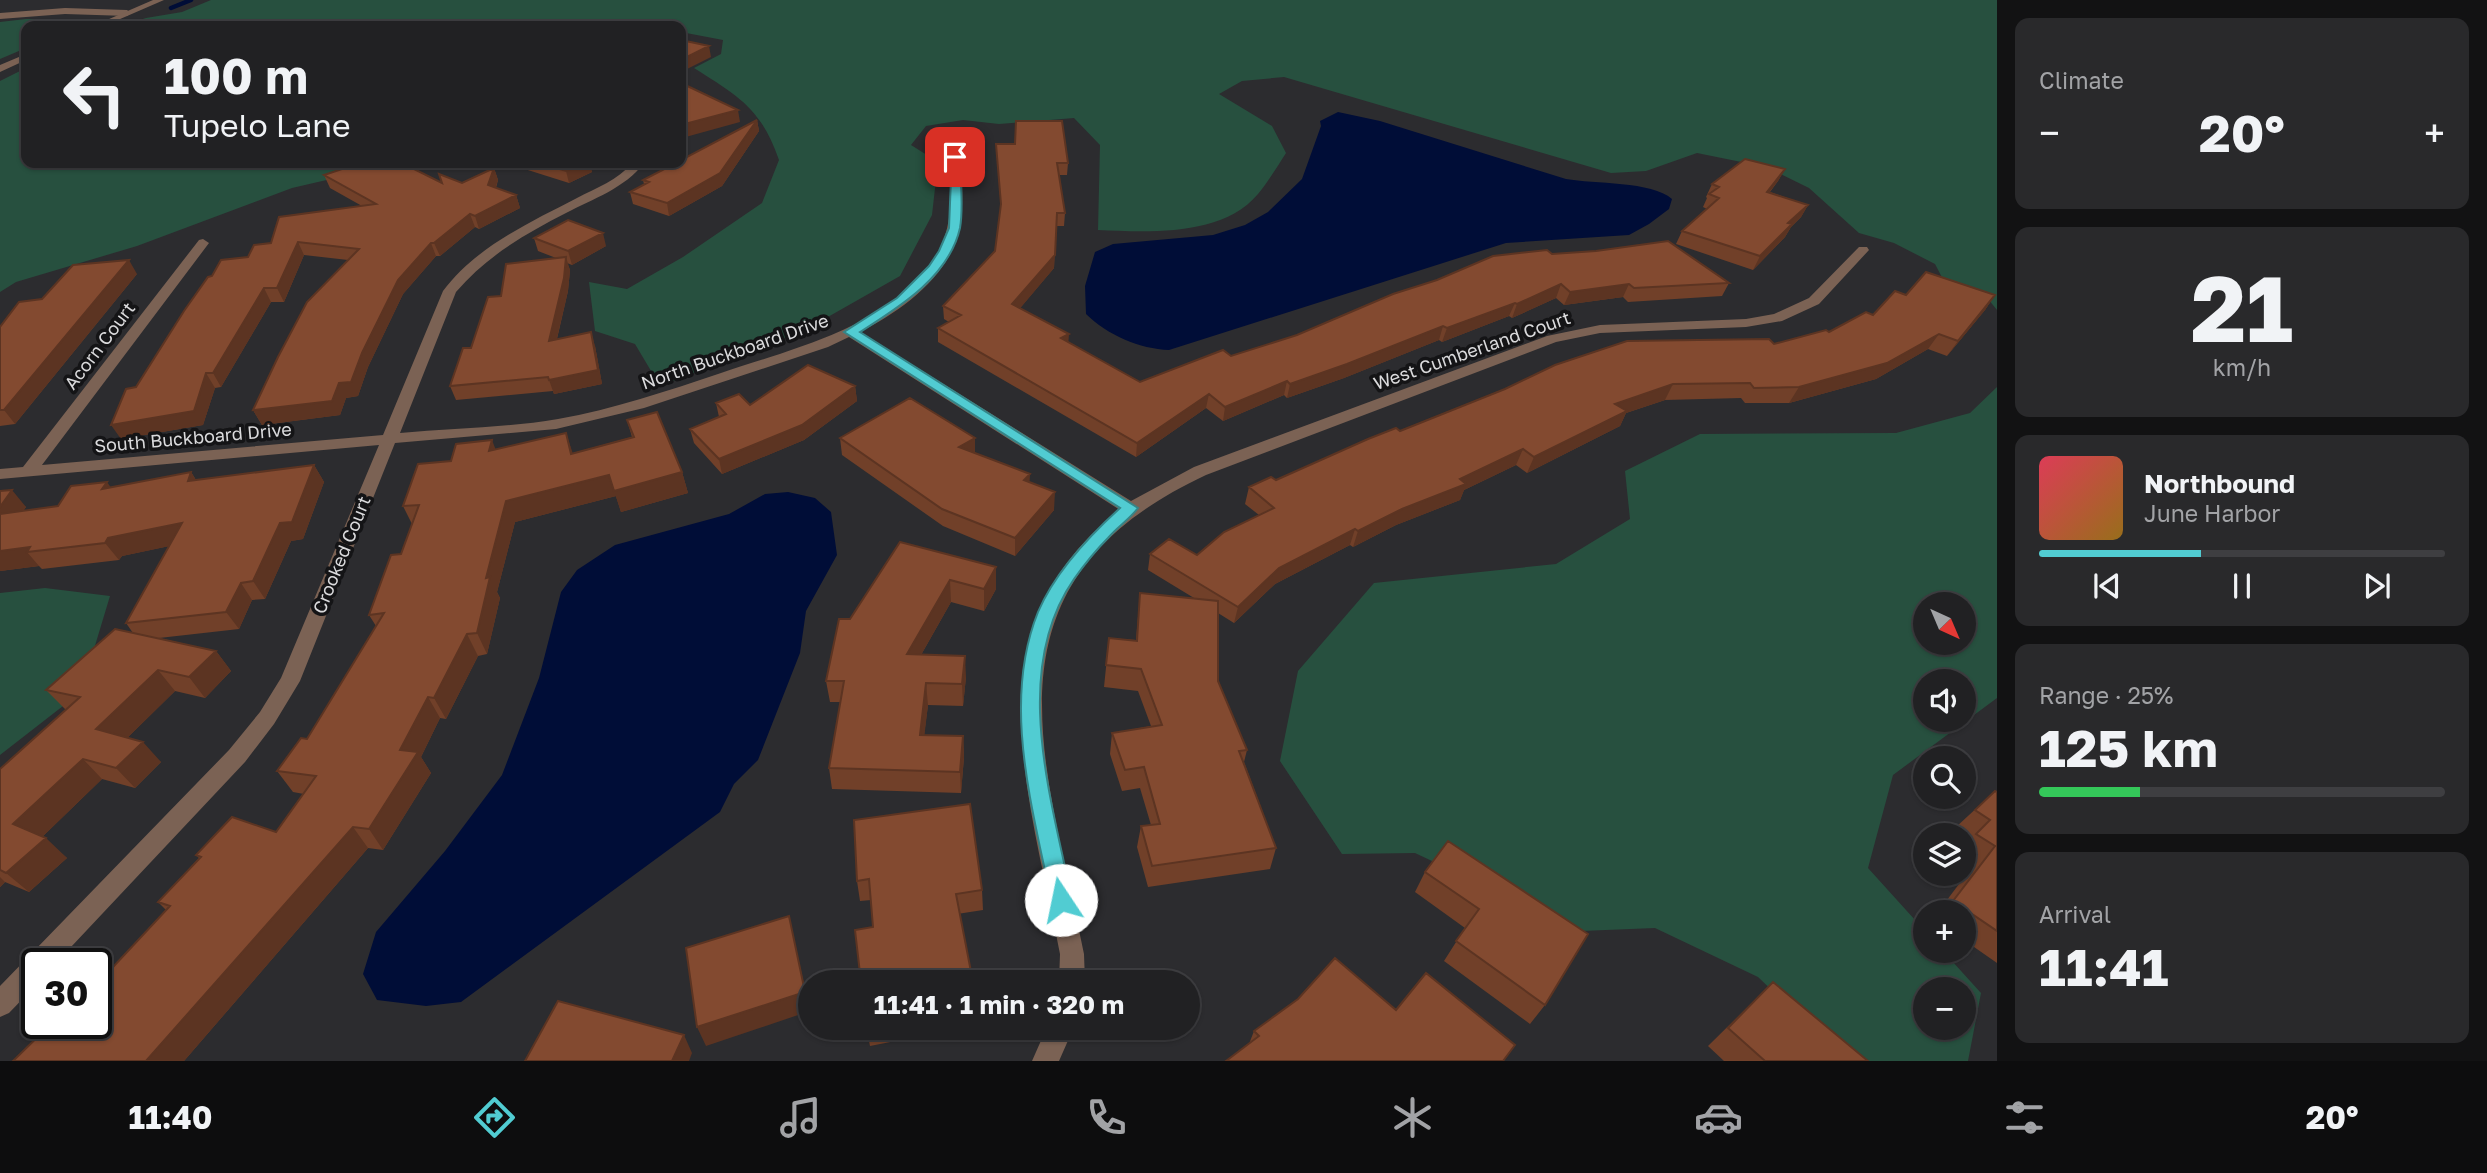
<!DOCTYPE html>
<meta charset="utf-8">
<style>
:root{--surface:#212123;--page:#29292b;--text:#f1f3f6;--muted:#a2a3a6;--line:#3e3e41;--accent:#51ccd2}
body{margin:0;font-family:"Golos Text",sans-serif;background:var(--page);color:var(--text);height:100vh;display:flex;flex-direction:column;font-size:26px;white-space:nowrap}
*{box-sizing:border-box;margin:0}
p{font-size:23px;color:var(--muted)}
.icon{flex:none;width:38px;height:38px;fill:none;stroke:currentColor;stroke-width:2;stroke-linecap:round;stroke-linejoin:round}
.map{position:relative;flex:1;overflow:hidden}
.drawer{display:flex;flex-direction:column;gap:18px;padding:18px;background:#121213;width:490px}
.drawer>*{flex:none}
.guide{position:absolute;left:21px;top:21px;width:665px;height:147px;border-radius:14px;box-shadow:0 2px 5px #0004,0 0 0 2px var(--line);background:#212123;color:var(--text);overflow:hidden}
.needle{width:46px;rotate:136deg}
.buttons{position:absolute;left:1913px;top:592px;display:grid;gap:14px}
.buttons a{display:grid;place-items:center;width:63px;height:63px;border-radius:50%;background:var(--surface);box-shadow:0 2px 5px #0004,0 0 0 2px var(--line);font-size:35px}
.speed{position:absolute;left:21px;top:948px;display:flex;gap:14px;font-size:35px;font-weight:700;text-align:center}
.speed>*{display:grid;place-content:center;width:91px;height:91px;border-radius:50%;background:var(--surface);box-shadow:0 2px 5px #0004,0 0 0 2px var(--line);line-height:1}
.speed .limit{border:4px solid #111;border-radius:10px;background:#fff;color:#111}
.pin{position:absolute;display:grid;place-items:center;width:60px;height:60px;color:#fff;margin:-30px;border-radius:14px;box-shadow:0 4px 10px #0006}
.me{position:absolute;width:77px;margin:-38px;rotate:349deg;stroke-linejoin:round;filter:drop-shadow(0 0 5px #0008)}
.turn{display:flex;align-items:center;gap:24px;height:147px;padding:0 28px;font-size:32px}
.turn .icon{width:91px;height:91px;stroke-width:2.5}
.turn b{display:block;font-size:49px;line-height:60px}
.big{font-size:52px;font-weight:700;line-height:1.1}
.drawer .widget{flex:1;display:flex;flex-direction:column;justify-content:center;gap:10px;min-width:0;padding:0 24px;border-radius:14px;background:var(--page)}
.drawer .dial{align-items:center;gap:0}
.dial b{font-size:91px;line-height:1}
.song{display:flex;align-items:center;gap:21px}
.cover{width:84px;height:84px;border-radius:10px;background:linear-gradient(135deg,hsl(350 70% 55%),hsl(40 70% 35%))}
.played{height:7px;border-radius:4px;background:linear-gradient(90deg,var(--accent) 40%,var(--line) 40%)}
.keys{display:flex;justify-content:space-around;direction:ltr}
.heat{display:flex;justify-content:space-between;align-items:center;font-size:38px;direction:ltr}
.charge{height:10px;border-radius:5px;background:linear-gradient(90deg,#34c759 25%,var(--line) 0)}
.trip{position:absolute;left:798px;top:970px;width:402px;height:70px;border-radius:35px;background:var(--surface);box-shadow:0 2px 5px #0004,0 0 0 2px var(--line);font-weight:700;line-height:70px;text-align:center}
.dock{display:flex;height:112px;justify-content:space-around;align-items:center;background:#0d0d0e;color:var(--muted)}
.dock .icon{width:49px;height:49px}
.dock .selected{color:var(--accent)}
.dock b{font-size:32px;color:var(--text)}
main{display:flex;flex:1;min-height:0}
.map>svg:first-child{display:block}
.green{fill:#27503f;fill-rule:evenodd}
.water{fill:#000d37}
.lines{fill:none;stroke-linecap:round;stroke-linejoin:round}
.stream{stroke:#000d37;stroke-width:4.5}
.minor{fill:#7b6254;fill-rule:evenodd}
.tertiary{fill:#7b6254;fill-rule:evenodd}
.wall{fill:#714029}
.shaded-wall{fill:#5c3422}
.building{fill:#834a30;stroke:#5c3422;stroke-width:2}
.route{fill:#51ccd2;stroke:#358588;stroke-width:2}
.labels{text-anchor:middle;stroke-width:7;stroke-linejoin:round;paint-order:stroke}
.street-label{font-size:18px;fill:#dadadc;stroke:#141416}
</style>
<main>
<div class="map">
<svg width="1997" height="1061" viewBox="0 0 1997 1061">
<rect width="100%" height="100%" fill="#2c2c2f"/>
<!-- green -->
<path class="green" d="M211,0H1997V310L1984,294L1946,285L1935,264L1894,243L1859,233L1809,188L1766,167L1697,153L1646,171L1611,173L1284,77L1242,81L1219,94L1272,126L1286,153C1277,167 1268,182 1258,194C1222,237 1148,232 1098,230L1100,145L1074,118L999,124L963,120L926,126L911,145L938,162L932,215L900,276L805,330L660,386L635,344L595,331L589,282L627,289L683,257L762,203L779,160C761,108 738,96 694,68L721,54L723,40L681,32V26H120L146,18L182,12Z
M26,19H58L77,22L69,26H26V48L0,59V22Z
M26,68V163H381L374,169L292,188L137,246L16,282L0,292V81Z
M1997,387V698L1893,775L1868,868L1925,931V950H1942L1981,993L1968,1061H1846L1758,977L1655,928L1581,931L1415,853L1342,854L1280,761L1298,671L1374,583L1556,564L1630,519L1625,471L1700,434L1896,433L1970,413ZM1925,604H1964V642H1925ZM1925,681H1964V719H1925ZM1925,989H1964V1027H1925Z
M45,588L110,596L81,692L0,755V593Z"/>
<!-- water -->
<path class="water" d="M1338,112L1380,121L1566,179C1594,184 1652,181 1672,199L1669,209L1649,224L1629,235L1506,243L1169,350C1140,349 1107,335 1086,314L1085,286L1095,252L1113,244L1213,235L1245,225L1268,212L1302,179L1321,126L1320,121Z
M788,492L815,498L831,512L837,555L806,611L800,653L758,760L734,784L720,812L461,1002L426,1006L377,1000L363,974L376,932L445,851L502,775L539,678L561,592L577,570L615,545L729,514L765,494Z"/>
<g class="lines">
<!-- stream -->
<path class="stream" d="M171,8L191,0"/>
<!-- minor -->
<path class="minor" d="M65,8L127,10L131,13L127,16L65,14L0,19V13Z
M955,130L960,133C961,162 964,191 961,220C954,273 905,309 860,332L1131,501L1194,467L1547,336L1600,325L1746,319L1774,314L1809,298L1859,247H1867L1869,250L1819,304L1782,321L1746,327L1600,333L1556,342L1206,475C974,583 1044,755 1084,954L1085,982H1059L1060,954C1030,795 967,627 1120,510L849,337L828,347L644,408L556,429L395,443L300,681L274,724L245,762L55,964H37V984L9,1013L0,1017V986L229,750L260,712L281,678L379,445L0,479V469L23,467L199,240L203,239L209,243L42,465L383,435L443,291C477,246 529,223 577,198C596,188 618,180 632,163H644C625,188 593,199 566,213C525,234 487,256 456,292L400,433C452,428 506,428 558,419C614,409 667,391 721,373C792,349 899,324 938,253C957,217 950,172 950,133Z
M1047,1027H1074L1059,1061H1032Z"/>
<!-- tertiary -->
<path class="tertiary" d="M153,0H164L104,26H93Z
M26,54V60L0,72V65Z"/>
</g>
<!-- wall -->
<path class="wall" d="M757,120L759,131L722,186L669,216L633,204L630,192L644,184L643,180Z
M996,144H1015L1068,163L1067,175H1059L1065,213L1064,226H1056L1054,268L1020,308L1068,342L1140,382L1231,356L1552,254L1729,283L1722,296L1628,302L1623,297L1564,305L1556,298L1512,318L1509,316L1442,342L1439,340L1344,378L1287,398L1284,395L1223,421L1206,408L1136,457L938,342V328L949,322L944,319L943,306L995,251L1001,209Z
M506,163H593L589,164L592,172L569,183Z
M494,168L498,180L496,188L516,195L520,208L479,229L475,227L440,256H436L403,294L368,367L358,396L346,398L340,415L262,425L253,410L348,260L304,255L284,302H271L221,387L215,388L203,425L121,439L136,387L212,276L248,257L271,243L362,206L330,188L324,175L442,183H462Z
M1785,169L1778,181L1770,192L1808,205L1801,217L1791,227L1785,237L1753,270L1676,244L1682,231L1707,209L1703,207L1707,198L1706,197L1712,184Z
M534,238L606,246L572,265L567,263L570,270L568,291L557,339L595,346L602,384L554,394L553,391L456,400L450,386L471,348L556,258L538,251Z
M137,274L15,424L0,426V327L42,299Z
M1906,295H1995L1985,310L1947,356L1928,349L1876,379L1789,403H1745L1741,398L1665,400L1626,413L1620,426L1527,473L1516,465L1464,490L1460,500L1396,525L1353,547L1350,545L1275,584L1234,623L1218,613V681L1247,750L1244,762L1276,848L1270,869L1148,887L1137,847L1141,826L1151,825L1140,788L1122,791L1110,754L1112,733L1151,726L1138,691L1104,687L1109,638L1136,640L1140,593L1194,598L1148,570L1150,554L1197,555L1259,515L1245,504L1249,487L1276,480L1400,431L1774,344L1829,332L1873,315Z
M855,386L857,401L804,440L722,474L694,443L690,429L719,417L716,403L750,405Z
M627,420L682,472L688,493L621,512L616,496L515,522L497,592L500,598L487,654L478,656L446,719L440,718L421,757L431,773L383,850L368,848L184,1061H13L100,981L166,910L158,902L199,858L196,855L276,832L304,794L293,792L277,771L307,739L376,626L369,615L401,554L412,524L403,506L451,461L495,449L573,453L632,437Z
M840,438H975V453L1029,483L1054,510L1015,556L943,526L842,455Z
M314,465L324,482L303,539L291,541L265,599L252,600L239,629L159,638L216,651L231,671L205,698L175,691L127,738L161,762L135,788L102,779L42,837L67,858L29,892L5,882L0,887V769L66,710L46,690L133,633L126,623L169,546L122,556L119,560L42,569L39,566L0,571V491L26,507L23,511L58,506L111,488L191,472L196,480Z
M900,542L996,589L984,611L951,602L921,655L966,677L963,706L928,705L924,735L963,736L964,757L961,793L832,789L829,768L840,702H830L826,681L850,619Z
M1995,791L1997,792V963L1964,940V912H1938L1974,864L1964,857V845L1969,839L1955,828Z
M854,820L982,890L983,910L873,927L871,900L860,901L857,881Z
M1448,841L1545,1005L1530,1024L1444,961L1465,928L1415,892L1425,872Z
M1773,982L1868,1061H1724L1708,1046Z
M1396,1010L1249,1044L1254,1031Z
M866,1027H967L870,1046Z"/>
<!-- shaded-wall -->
<path class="shaded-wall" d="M709,46L711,57L681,72V60Z
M738,110L740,122L682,138L681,125Z
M757,120L759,131L722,186L669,216L667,203Z
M582,163H593L589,164L592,172L569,183L566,171Z
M494,168L498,180L492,198L488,185Z
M1785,169L1778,181L1760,204L1767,192Z
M516,195L520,208L479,229L475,216Z
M1808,205L1801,217L1791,227L1785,237L1753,270L1760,256L1788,223Z
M1057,213L1054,268L1012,318V304Z
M470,214L475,227L440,256L434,243Z
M603,233L606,246L572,265L568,251Z
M298,242L304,255L284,302L277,288Z
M431,243L436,256L403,294L368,367L358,396L346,398L340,415L262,425L253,410L339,383L362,353L398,280Z
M566,257L570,270L568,291L553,355L549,341Z
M129,260L137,274L15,424L4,410Z
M1561,284L1556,298L1512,318L1517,304Z
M1629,284L1623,297L1564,305L1570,292Z
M264,288L271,302L221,387L213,373Z
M1995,295L1985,310L1947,356L1958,341Z
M1515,303L1509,316L1442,342L1447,328Z
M1443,326L1439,340L1344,378L1287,398L1290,384Z
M591,332L595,346L602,384L554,394L549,380Z
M1069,334L1068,347L1061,338Z
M1939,334L1928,349L1876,379L1789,403L1799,387Z
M206,373L215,388L203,425L121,439L111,425Z
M1287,381L1284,395L1223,421L1225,407Z
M1673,384L1665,400L1626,413L1620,426L1527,473L1534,457L1615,404Z
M855,386L857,401L804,440L722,474L719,459Z
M1209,394L1206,408L1136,457L1137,443Z
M566,433L573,454H571Z
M975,438V455L959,447Z
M492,440L500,461L489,451Z
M1523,449L1516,465L1464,490L1460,500L1396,525L1353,547L1358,531L1460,479Z
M314,465L324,482L303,539L291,541L265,599L253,581L280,523Z
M191,472L202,490L188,481Z
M682,472L688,493L621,512L614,491Z
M1030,474L1029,491L1024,480Z
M609,475L616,496L515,522L497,592L500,598L487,654L477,633L486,578L506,501Z
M107,482L119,499L102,489Z
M12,490L26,507L9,532L0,521V507Z
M1055,492L1054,510L1015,556V538Z
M182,523L194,541L122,556L119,560L105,543L108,538Z
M1355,529L1350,545L1275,584L1234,623L1238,607L1279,568Z
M30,547L27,552L39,566L0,571V551Z
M996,567V589L984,611V589Z
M950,580L951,602L909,676L907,654Z
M241,583L252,600L239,629L226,612Z
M467,634L478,656L446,719L434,698Z
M216,651L231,671L205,698L189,677Z
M965,656L966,677L963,706L962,684Z
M158,670L175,691L115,750L96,729Z
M926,683L928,705L922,756L920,735Z
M428,697L440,718L421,757L431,773L383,850L369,829L400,750Z
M963,736L964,757L961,793L960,772Z
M143,742L161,762L135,788L116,768Z
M83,759L102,779L35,844L13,824Z
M353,827L368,848L184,1061H146Z
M46,838L67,858L29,892L6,873Z
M0,877L5,882L0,887Z
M789,916L810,1011L706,1046L697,1027Z
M684,1035L692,1053L689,1061H672Z"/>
<!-- building -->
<path class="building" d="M681,40L709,46L681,60Z
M681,83L738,110L681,125Z
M757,120L720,173L667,203L630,192L649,182L643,180L676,163H681V160Z
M1016,121H1062L1068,163H1057L1065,213H1057L1055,255L1012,304L1069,334L1061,338L1140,382L1223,350L1231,356L1297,335L1393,294L1437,280L1493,256L1547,250L1552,254L1596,251L1668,241L1729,283L1634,288L1629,284L1570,292L1561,284L1517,304L1515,303L1447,328L1443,326L1347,364L1290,384L1287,381L1225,407L1209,394L1137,443L938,328L961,315L943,306L995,251L1001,204L996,144H1015Z
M1745,159L1785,169L1767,192L1808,205L1788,223L1792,224L1760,256L1682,231L1719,198L1709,194L1719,187L1712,184Z
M360,163H402L442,183L439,174L462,183L494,168L488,185L516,195L475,216L470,214L434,243H431L398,280L362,353L351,382L339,383L332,401L253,410L278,357L307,302L359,249L298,242L277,288H264L213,373H206L194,411L111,425L126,389L136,387L184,311L208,277L212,276L221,260L248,257L254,245L271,243L279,217L376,204L324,175Z
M540,163H582L566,171Z
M568,220L603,233L568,251L534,238Z
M566,257L564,278L549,341L591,332L598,370L549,380L548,377L450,386L463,348H471L488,297L501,296L506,264Z
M129,260L4,410H0V327L19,302L42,299L73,265Z
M1926,272L1995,295L1958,341L1939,334L1887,363L1799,387L1754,388L1750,383L1673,384L1615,404L1627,411L1534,457L1523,449L1460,479L1466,484L1402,509L1358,531L1355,529L1279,568L1238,607L1150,554L1169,539L1197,555L1224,532L1274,508L1249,487L1271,477L1276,480L1368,439L1396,428L1400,431L1505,389L1555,365L1627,341L1769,339L1774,344L1826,330L1829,332L1866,312L1873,315L1895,291L1906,295Z
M808,365L855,386L802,425L719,459L690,429L726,414L716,403L739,394L750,405Z
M910,398L975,438L959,447L1030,474L1024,480L1055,492L1015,538L942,509L840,438Z
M657,412L682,472L614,491L609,475L506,501L486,578L490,577L477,633L467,634L434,698L428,697L400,750L418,752L369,829L353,827L146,1061H13L51,1024H96V979L100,981L170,906L158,902L201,857L196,855L232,817L276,832L316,776L277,771L301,738L307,739L384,613L369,615L391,555L401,554L419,505L403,506L418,464L451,461L456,444L492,440L489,451L566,433L571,454L634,437L627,420Z
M314,465L292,522L280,523L253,581L241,583L226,612L126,623L182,523L108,538L105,543L27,552L30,547L0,551V514L58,506L71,486L107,482L102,489L191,472L188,481Z
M12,490L0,507V491Z
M900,542L996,567L984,589L950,580L907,654L965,656L962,684L926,683L920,735L963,736L960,772L829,768L844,681H826L839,619H850Z
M1140,593L1218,601V681L1247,750L1239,751L1276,848L1152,866L1141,826L1160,824L1144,767L1125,770L1112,733L1162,725L1141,669L1106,665L1109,638L1137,641Z
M115,629L216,651L189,677L158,670L96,729L143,742L116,768L83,759L13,824L46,838L6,873L0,870V769L80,697L46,690Z
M1995,791L1997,792V931L1953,901L1995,846L1976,834L1990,820L1975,810Z
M970,804L982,890L956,894L973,982H861L855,930L873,927L869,879L857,881L854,820Z
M1448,841L1588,934L1545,1005L1456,941L1479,909L1425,872Z
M789,916L805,992L697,1027L686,948Z
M1335,958L1396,1010L1426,973L1515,1045L1503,1061H1226L1259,1036L1254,1031L1298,999Z
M1773,982L1868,1061H1765L1728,1028Z
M558,1001L684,1035L672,1061H525Z"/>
<!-- route -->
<path class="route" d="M952,154L960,157C960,179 964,206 960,228C949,277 898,308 860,332L1138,508C1130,519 1117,527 1108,538C1096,550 1084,565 1074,579C1010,671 1052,800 1072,900L1069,907L1061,910L1054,907L1051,900C1033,808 1001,704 1038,612C1055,572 1088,537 1120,508L844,332L897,298L929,266L939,251L949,228Z"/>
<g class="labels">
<!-- street labels -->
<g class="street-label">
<text transform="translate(100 346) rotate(-53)" y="6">Acorn Court</text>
<text transform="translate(1472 351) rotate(-19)" y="6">West Cumberland Court</text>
<text transform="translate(735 352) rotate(-19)" y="6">North Buckboard Drive</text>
<text transform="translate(193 438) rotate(-5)" y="6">South Buckboard Drive</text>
<text transform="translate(342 555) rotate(-68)" y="6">Crooked Court</text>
</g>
</g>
</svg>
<div class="buttons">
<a><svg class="needle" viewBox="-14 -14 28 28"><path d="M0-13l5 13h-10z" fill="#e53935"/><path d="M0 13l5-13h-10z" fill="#a2a3a6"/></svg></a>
<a><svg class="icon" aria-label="sound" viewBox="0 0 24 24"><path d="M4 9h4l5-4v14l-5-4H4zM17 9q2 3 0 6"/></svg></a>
<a><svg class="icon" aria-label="search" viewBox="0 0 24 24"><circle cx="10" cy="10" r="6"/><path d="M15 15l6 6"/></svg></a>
<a><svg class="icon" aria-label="layers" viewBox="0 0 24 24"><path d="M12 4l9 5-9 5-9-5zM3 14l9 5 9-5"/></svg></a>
<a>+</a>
<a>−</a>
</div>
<div class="speed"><div class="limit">30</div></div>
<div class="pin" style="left:955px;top:157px;background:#d93025"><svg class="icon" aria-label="arrive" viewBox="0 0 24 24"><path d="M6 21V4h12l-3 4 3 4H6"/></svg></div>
<svg class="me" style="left:1061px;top:900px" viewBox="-20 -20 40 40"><circle r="19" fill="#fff"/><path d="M0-13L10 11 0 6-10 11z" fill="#51ccd2"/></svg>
<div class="trip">11:41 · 1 min · 320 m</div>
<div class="guide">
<div class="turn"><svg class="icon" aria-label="left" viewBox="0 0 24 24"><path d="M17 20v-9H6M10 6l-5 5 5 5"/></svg><div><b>100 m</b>Tupelo Lane</div></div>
</div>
</div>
<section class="drawer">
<div class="widget"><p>Climate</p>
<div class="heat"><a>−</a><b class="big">20°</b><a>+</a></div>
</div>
<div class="widget dial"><b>21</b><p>km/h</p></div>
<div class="widget">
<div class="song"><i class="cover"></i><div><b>Northbound</b><p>June Harbor</p></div></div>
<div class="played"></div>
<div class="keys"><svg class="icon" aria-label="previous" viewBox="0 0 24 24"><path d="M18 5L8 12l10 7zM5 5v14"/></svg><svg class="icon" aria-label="pause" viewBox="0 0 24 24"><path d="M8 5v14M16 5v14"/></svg><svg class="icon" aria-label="next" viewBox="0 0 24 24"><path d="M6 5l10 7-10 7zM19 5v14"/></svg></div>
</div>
<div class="widget"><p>Range · 25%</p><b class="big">125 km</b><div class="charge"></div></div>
<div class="widget"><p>Arrival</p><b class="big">11:41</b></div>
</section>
</main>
<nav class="dock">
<b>11:40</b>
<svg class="icon selected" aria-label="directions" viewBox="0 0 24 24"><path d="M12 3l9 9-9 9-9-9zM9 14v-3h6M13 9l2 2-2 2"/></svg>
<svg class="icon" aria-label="music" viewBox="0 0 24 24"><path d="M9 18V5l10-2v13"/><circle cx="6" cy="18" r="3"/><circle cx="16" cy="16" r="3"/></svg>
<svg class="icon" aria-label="phone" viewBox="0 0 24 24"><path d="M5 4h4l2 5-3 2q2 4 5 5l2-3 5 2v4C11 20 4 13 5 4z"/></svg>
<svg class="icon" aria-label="climate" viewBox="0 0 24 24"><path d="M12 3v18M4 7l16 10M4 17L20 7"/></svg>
<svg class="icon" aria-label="car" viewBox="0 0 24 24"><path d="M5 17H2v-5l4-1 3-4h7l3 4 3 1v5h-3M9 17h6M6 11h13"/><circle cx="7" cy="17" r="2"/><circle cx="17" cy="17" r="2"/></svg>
<svg class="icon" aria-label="filters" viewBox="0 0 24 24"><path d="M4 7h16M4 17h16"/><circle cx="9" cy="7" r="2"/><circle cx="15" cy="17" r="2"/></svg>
<b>20°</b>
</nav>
